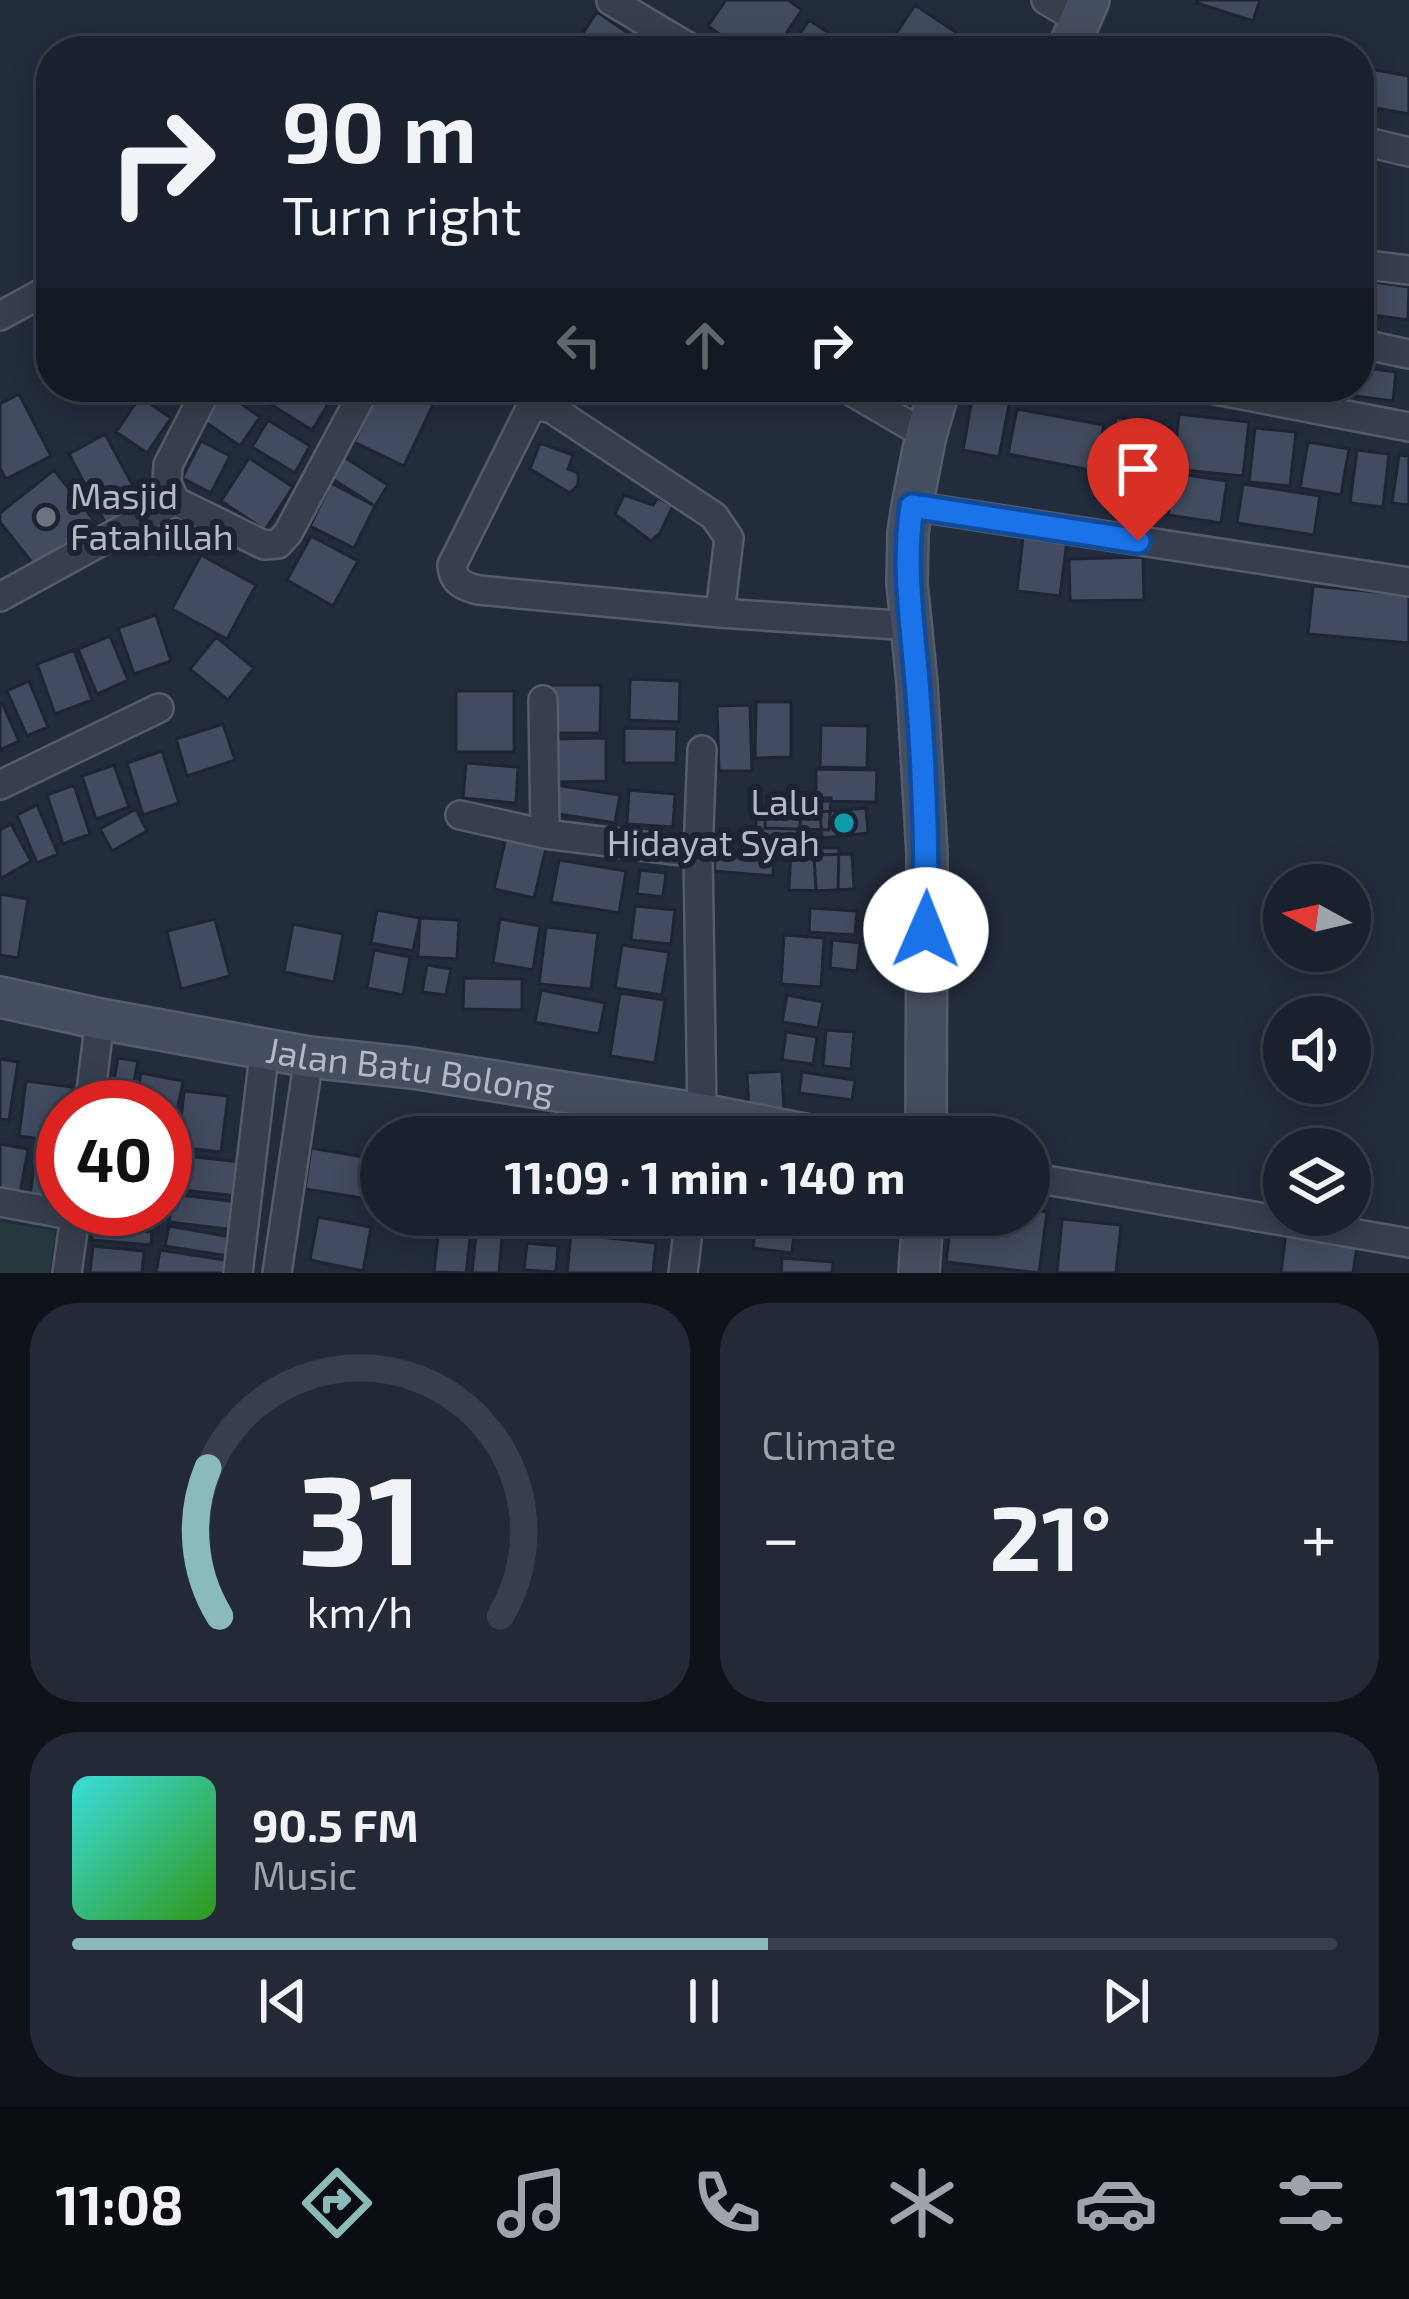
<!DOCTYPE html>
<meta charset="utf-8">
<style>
:root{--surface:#1a212e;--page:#232936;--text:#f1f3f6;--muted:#9fa3aa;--line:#383e4a;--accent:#8bbbb9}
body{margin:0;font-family:"Exo 2",sans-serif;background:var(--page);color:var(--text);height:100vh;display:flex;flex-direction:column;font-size:45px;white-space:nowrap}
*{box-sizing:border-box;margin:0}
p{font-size:39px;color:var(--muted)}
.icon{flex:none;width:66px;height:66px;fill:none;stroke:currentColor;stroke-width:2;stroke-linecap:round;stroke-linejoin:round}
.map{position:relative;height:1273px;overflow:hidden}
.drawer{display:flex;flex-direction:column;gap:30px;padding:30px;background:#0e1219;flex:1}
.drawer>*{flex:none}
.guide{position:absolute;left:36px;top:36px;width:1338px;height:366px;border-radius:48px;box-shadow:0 6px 30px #0003,0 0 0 3px var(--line);background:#1a212e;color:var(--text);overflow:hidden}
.needle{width:78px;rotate:278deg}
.controls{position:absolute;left:1263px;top:864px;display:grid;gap:24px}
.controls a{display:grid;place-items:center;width:108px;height:108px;border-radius:50%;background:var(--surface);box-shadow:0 6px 30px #0003,0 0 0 3px var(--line);font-size:60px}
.speed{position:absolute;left:36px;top:1080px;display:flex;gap:24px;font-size:60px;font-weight:700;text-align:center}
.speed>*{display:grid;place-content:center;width:156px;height:156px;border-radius:50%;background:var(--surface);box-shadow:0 6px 30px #0003,0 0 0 3px var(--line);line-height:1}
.speed .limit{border:18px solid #d22;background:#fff;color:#111}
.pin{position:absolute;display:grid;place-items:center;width:102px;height:102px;color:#fff;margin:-123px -51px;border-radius:50% 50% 50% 0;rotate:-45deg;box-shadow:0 0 12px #0007}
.pin .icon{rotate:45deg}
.me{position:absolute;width:132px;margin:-66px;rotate:1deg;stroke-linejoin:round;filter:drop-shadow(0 0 9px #0008)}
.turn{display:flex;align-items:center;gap:42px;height:252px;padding:0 48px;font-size:54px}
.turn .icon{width:156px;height:156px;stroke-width:2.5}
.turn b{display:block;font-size:84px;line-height:102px}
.lanes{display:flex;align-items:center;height:114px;padding:0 48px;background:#0003;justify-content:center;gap:60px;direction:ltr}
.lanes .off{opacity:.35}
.big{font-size:90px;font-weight:700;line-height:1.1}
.drawer .widget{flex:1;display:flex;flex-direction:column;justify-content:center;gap:18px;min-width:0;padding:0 42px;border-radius:48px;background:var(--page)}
.drawer .dial{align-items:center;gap:0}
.dial svg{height:312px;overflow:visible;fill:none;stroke:var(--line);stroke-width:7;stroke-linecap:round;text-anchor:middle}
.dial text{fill:var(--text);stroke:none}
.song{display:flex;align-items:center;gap:36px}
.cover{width:144px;height:144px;border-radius:18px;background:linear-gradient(135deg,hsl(180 70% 55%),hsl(110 70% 35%))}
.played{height:12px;border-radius:6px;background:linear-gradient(90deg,var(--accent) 55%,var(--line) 55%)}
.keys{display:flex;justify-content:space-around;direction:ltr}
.heat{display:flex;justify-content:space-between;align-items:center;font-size:66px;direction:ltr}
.drawer .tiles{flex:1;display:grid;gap:30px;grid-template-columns:1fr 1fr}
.widget:last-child{grid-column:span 2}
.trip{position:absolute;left:360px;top:1116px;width:690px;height:120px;border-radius:60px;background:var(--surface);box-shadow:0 6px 30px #0003,0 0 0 3px var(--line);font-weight:700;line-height:120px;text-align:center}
.menu{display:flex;height:192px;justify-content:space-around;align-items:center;background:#0a0d12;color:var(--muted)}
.menu .icon{width:84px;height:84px}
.menu .current{color:var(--accent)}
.menu b{font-size:54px;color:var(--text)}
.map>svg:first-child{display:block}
.green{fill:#25393e}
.building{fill:#424b5f;stroke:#1e2534;stroke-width:3}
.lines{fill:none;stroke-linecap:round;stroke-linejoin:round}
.street-casing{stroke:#555c6b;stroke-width:32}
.secondary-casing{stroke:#555c6b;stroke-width:44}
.street{stroke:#373e4d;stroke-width:27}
.secondary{stroke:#454d60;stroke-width:39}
.route-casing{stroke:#114b97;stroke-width:30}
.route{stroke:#1a73e8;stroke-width:21}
.worship-dot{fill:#6b7280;stroke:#1c2332;stroke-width:4.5}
.culture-dot{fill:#0f9aa8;stroke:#1c2332;stroke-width:4.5}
.labels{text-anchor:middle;stroke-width:12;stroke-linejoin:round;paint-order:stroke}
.poi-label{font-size:36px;fill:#b3b9c8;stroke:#1c2332;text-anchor:start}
.street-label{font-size:36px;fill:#b3b9c8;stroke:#1c2332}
</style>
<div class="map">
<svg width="1409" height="1273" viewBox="0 0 1409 1273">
<rect width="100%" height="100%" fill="#232c3d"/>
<!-- green -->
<path class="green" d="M0,1222L56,1231L49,1273H0Z"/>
<!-- building -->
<path class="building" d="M726,0H788L802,10L774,51H743L708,26Z
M1198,0H1260L1253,21L1197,3Z
M915,5L960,35L949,51H890L886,49Z
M597,12L634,37L625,51H571Z
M809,20L846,44L842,51H789Z
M1359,67L1409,76V114L1359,105Z
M1361,280L1409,287L1408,320L1359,313Z
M1359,367L1396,372L1393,401L1308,390L1309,387H1359Z
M230,387H269L258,404Z
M280,387H339L312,430L270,404Z
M380,387H396L433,405L404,466L354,442Z
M221,390L260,417L240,446L201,419Z
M973,393L1010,400L999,457L963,450Z
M19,394L51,456L6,479L0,468V404Z
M140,397L171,418L147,453L116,432Z
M1017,409L1104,425L1095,471L1008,454Z
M1179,414L1249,422L1243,476L1173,469Z
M1116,417L1171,428L1160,481L1106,470Z
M268,420L310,446L295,473L252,447Z
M1255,428L1296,432L1290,486L1249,482Z
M105,434L145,508L108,528L69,454Z
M201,441L230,456L211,493L182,478Z
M1308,442L1349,449L1341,495L1300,488Z
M540,443L573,455L568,469L578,473V485L570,493L530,469Z
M1357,450L1389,454L1383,507L1350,503Z
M341,455L388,485L375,506L328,476Z
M1399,455L1409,456V505L1392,503Z
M249,458L293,487L265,530L221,501Z
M54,470L96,523L37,569L0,522V513Z
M1174,473L1227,481L1221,523L1168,515Z
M331,483L375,506L354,548L310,526Z
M1243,484L1320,496L1314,535L1237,523Z
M624,495L653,505L658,498L673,506L660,533L651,541L615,514Z
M311,536L358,561L333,606L287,580Z
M1023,536L1067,541L1060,596L1017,591Z
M201,555L256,585L227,639L172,609Z
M1143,557L1144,600L1070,601L1069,559Z
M1313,586L1409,595V643L1308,634Z
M156,615L171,661L134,674L118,628Z
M110,636L128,680L97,694L78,649Z
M216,637L254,668L228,700L190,669Z
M74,650L92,700L55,714L37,664Z
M630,679L680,681L679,722L629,720Z
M29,681L48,727L27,736L7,691Z
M551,685H601L600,733H550Z
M456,691H514V752H456Z
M756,702H791V757L755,758Z
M2,703L19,741L0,750V704Z
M750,705L752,771H719L717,706Z
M223,724L235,760L187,776L176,739Z
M821,725L868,726L867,768L820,767Z
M624,728L677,729L676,763H624Z
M606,738V781L552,782L551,739Z
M162,751L179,803L143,815L127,763Z
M466,763L518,767L516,803L463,798Z
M114,765L129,807L96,819L82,776Z
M816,769L877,770L876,802L816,801Z
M74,785L90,834L63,844L47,795Z
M556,785L620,795L615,823L552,813Z
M629,790L675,794L673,827L627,824Z
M766,796L831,798L829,830L765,828Z
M37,805L58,854L37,863L17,815Z
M866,808L868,833L822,838L820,812Z
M136,809L147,831L112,851L100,829Z
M757,810L801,813L798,848L754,845Z
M11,824L31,861L0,879V830Z
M506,838L546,848L534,898L494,889Z
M791,847L839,848L838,891L789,890Z
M716,850L774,856L773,876L714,871Z
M852,854L854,889L816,891L814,855Z
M559,860L626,871L619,913L551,902Z
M640,870L666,873L663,897L637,894Z
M0,894L28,899L18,958L0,955Z
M635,906L675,910L671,944L631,940Z
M810,908L857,911L855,935L809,932Z
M377,910L420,918L413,951L371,943Z
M420,918L459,920L457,959L418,957Z
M215,919L230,976L181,989L167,931Z
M500,919L540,926L533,970L493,963Z
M293,924L343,934L334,982L284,972Z
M546,927L598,933L591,989L539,984Z
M784,935L824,938L821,987L781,984Z
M832,940L860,943L857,971L830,968Z
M622,945L669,952L662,995L615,988Z
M374,950L410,957L403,995L367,988Z
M427,965L451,969L446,995L422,992Z
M464,978L522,979V1010L463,1009Z
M541,990L605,1003L599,1034L535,1022Z
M620,993L665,1000L655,1063L610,1056Z
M787,995L823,1002L818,1028L782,1022Z
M826,1030L854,1032L851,1069L823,1066Z
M786,1032L817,1037L813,1064L782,1060Z
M118,1058L138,1061L129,1107H109Z
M0,1059L18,1062L9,1120L0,1119Z
M782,1071L784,1111L749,1113L747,1073Z
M802,1072L855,1080L852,1100L799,1093Z
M141,1073L183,1081L176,1116L165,1114V1107H135Z
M26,1081L72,1087L70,1107H63V1142L19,1136Z
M184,1091L228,1096L221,1152L178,1147Z
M165,1119L176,1120L172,1147L165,1146Z
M557,1119L585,1126L583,1137H552Z
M420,1125L455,1135L454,1137H416Z
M0,1144L28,1149L19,1199L0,1196Z
M311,1148L381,1160V1201L305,1189Z
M36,1150L63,1153V1201L30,1197Z
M176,1155L242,1162L238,1196L172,1189Z
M173,1194L238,1202L235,1230L169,1222Z
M100,1209H159L158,1225L99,1220Z
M1029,1210L1047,1212L1039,1273L946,1262L952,1215H1029Z
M486,1215H525L522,1236L484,1230Z
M534,1215H564L559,1236L531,1229Z
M757,1215H796L792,1253L753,1248Z
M318,1217L371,1227L363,1271L310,1260Z
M1062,1219L1121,1225L1116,1273H1057Z
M169,1226L231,1237L228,1256L165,1246Z
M92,1227L152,1232L151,1245L92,1240Z
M439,1228L471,1231L466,1273L434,1272Z
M1286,1231L1358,1240L1353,1273H1281Z
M476,1233L502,1236L499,1273H472Z
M571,1234L656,1243L653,1273H567Z
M527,1243L558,1246L556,1272L524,1270Z
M93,1246L144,1251L142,1273H90Z
M160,1250L231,1261L230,1273H156Z
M782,1258L833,1262L832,1273H781Z"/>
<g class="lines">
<!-- street casing -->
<g class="street-casing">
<path id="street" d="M1046,0L1080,20
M611,1L695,51
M1359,140L1409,152
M1359,264L1409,270
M0,316L51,288
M1359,341L1367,345L1409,354
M844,387L926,435
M1200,387L1409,427
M175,501L167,483L168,465L208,387
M912,506L1409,582
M0,597L175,501L264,545L278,544L288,533L366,387
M720,613L729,538L714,516L552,409C541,406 537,405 528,413L452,565C453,582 463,586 478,590L720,613L912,626
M543,700L545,834
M0,785L159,708
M460,815L545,834L698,853
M89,1107L100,1019
M699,1137L702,1114L698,853L702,750
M1029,1177L1409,1243
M0,1202L75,1216
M67,1273L76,1209
M238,1273L265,1047
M277,1273L309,1057
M683,1273L690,1215"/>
</g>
<!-- secondary casing -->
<g class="secondary-casing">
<g id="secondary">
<path d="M1067,51L1089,0"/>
<path id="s1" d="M0,997L100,1019L309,1057L412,1068L702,1114L820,1137"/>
<path d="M926,1137L927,854L917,683L907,583L908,533L912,506L926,435L940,387"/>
<path d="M919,1273L923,1215"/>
</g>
</g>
<!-- street -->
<use href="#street" class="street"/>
<!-- secondary -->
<use href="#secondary" class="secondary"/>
</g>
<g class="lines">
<!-- route casing -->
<g class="route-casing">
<path id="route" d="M926,930C927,847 924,764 917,681C912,622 903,565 912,506L1138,541"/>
</g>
<!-- route -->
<use href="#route" class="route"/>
</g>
<!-- markers -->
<circle class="worship-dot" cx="46" cy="517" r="12"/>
<circle class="culture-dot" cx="844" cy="823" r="12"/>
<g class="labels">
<!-- poi labels -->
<g class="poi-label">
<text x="70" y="509">Masjid<tspan x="70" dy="41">Fatahillah</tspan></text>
<text x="820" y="815" text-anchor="end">Lalu<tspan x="820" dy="41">Hidayat Syah</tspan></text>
</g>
<!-- street labels -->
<g class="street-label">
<text dy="13" stroke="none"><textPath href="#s1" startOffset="417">Jalan Batu Bolong</textPath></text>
</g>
</g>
</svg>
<div class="controls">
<a><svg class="needle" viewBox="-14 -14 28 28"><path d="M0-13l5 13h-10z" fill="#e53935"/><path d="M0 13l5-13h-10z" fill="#9fa3aa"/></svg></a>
<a><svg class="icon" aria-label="sound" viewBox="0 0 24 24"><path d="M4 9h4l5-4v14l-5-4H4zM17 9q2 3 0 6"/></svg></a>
<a><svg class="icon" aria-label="layers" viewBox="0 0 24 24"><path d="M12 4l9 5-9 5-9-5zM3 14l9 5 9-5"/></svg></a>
</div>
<div class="speed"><div class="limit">40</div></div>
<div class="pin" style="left:1138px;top:541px;background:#d93025"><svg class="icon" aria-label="arrive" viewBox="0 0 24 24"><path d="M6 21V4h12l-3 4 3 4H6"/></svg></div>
<svg class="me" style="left:926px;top:930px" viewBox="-20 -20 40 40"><circle r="19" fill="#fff"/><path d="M0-13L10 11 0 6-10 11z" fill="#1a73e8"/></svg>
<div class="trip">11:09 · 1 min · 140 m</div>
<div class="guide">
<div class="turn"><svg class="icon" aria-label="right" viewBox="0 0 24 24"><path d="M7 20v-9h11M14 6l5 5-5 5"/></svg><div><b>90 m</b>Turn right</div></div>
<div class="lanes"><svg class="icon off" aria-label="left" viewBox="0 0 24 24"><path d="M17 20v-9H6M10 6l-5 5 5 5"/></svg><svg class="icon off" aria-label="ahead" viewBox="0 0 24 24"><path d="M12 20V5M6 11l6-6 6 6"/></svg><svg class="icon" aria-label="right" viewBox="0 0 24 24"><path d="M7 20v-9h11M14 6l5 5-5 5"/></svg></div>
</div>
</div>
<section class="drawer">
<div class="tiles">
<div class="widget dial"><svg viewBox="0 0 100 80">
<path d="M14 69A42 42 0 1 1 86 69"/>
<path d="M14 69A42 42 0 0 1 11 31" stroke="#8bbbb9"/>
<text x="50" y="56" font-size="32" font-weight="700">31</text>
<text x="50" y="72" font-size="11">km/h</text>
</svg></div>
<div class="widget"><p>Climate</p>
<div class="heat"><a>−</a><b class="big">21°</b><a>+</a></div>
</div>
<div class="widget">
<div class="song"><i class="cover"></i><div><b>90.5 FM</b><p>Music</p></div></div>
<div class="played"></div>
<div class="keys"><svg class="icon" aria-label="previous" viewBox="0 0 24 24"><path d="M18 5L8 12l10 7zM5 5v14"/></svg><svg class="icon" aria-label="pause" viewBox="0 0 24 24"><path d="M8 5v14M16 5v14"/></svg><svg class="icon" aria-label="next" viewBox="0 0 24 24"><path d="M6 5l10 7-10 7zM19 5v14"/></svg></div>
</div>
</div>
</section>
<nav class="menu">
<b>11:08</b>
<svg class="icon current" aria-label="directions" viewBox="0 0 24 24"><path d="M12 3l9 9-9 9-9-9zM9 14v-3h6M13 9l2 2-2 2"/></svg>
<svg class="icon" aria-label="music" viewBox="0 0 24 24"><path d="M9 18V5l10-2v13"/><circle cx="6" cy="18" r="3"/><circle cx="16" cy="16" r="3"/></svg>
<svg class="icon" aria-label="phone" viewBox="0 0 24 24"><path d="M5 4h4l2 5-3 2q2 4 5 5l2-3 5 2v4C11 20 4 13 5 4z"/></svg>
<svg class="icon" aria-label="climate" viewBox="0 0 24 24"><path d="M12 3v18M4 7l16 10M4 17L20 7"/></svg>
<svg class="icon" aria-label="car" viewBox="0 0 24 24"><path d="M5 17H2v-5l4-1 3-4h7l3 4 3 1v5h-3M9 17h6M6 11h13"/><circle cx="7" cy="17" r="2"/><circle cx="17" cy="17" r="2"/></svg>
<svg class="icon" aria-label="filters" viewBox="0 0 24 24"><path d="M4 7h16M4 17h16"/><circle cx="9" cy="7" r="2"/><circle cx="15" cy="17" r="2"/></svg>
</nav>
